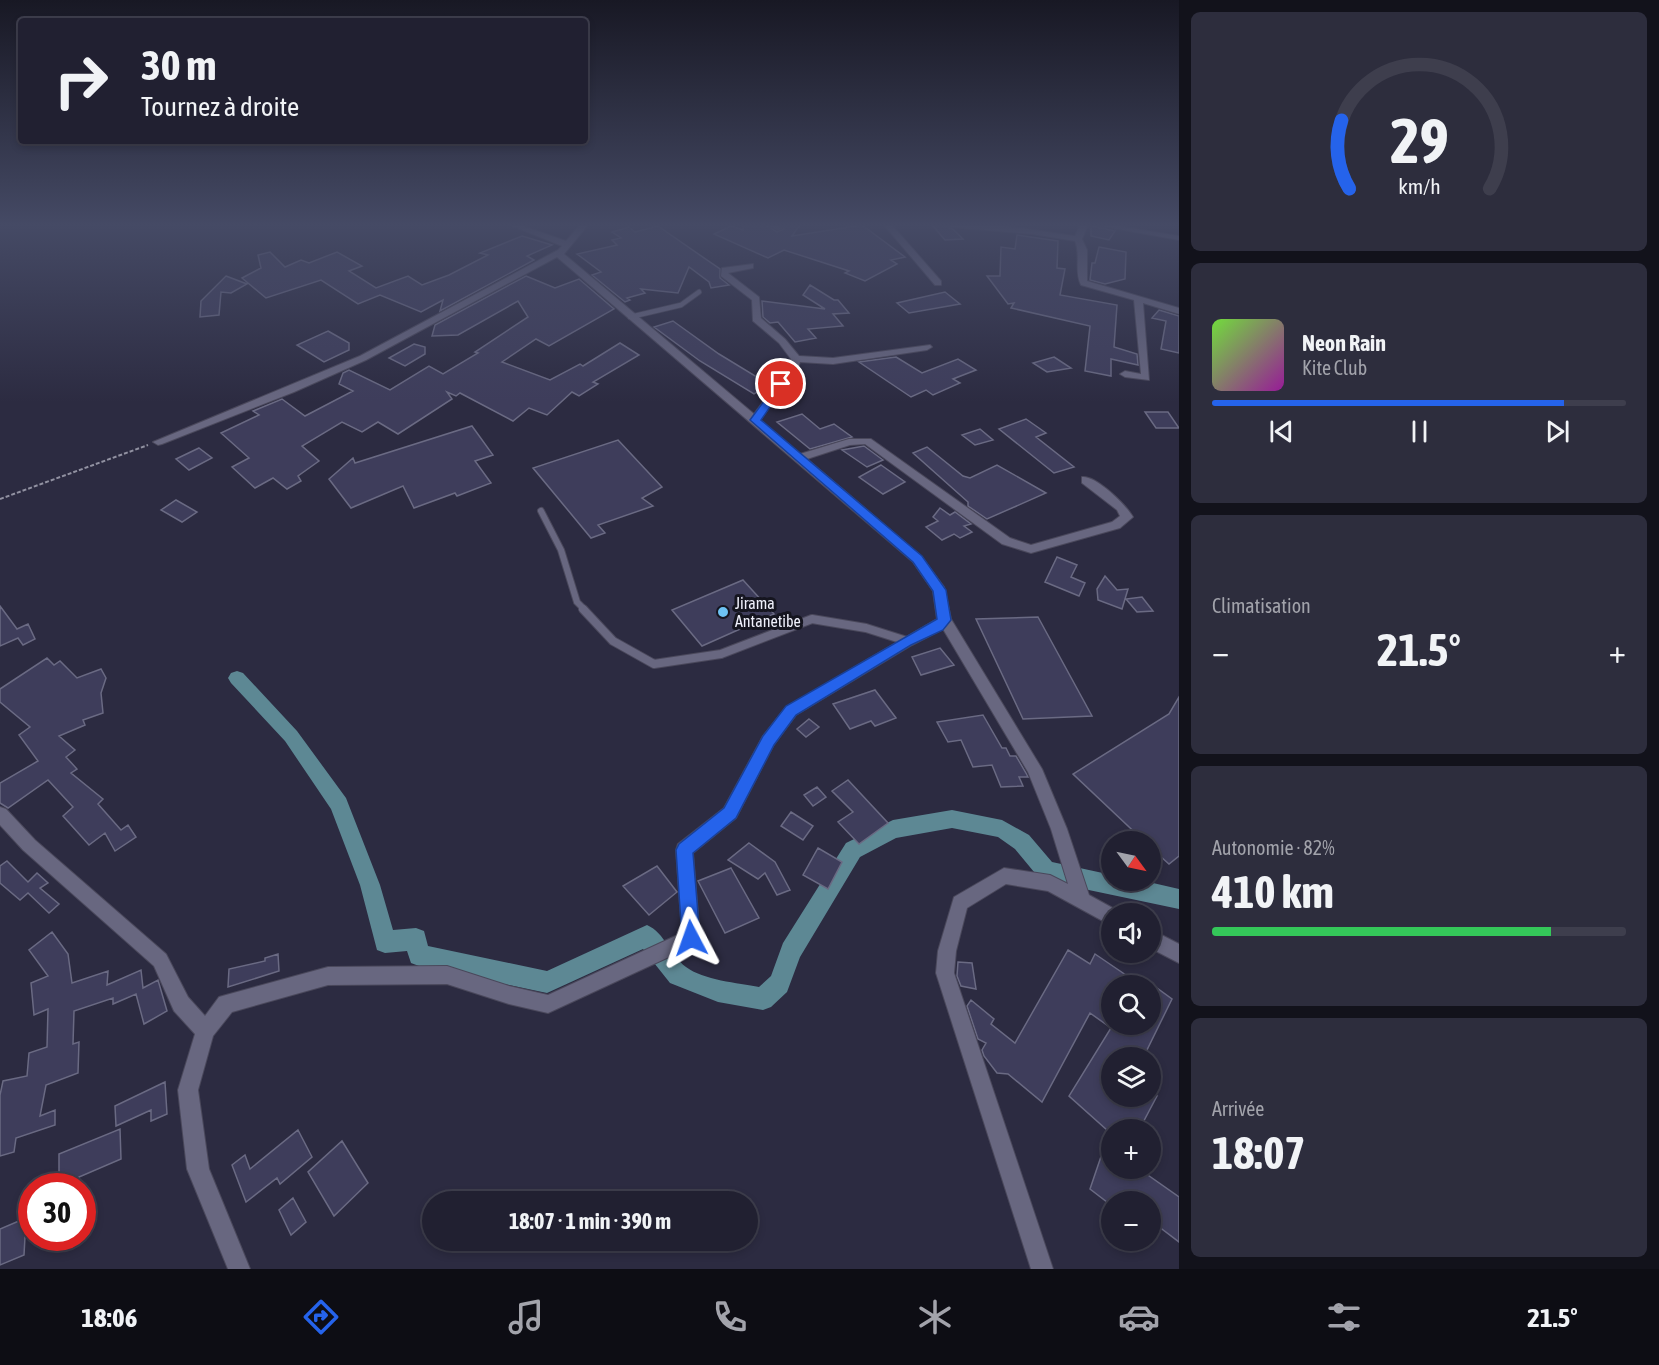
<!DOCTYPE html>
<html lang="fr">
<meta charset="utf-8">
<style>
:root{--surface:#212031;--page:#2d2d3d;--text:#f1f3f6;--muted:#a2a3ab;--line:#3e3e4d;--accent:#2563eb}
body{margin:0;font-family:"Asap Condensed",sans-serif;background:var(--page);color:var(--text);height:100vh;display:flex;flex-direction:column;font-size:22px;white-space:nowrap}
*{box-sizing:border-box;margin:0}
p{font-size:20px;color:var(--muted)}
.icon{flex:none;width:33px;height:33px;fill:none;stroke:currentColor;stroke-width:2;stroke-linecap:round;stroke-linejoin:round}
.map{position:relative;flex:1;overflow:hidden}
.details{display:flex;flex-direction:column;gap:12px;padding:12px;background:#12121b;width:480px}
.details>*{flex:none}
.top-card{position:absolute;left:18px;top:18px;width:570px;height:126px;border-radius:6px;box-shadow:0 3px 9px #0003,0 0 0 2px var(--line);background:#212031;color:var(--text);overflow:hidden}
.needle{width:39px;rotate:123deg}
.buttons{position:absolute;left:1101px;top:831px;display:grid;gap:12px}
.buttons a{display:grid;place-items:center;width:60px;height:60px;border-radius:50%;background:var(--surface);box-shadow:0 3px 9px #0003,0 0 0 2px var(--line);font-size:30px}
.speed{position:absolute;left:18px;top:1173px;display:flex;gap:12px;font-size:30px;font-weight:700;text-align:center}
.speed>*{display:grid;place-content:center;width:78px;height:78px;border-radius:50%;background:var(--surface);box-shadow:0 3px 9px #0003,0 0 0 2px var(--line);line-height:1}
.speed .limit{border:9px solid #d22;background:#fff;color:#111}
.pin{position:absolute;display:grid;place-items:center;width:51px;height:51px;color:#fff;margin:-26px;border:3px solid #fff;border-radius:50%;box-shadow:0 2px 6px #0007}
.me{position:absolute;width:66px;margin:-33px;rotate:356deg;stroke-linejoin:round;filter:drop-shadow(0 0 4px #0008)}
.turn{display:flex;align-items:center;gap:21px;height:126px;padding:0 24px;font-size:27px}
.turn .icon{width:78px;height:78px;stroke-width:2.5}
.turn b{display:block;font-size:42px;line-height:51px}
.big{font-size:45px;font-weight:700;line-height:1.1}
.details .card{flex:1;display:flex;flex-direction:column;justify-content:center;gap:9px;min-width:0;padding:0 21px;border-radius:9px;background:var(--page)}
.details .dial{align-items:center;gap:0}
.dial svg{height:156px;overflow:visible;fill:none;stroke:var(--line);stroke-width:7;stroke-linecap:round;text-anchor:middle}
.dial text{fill:var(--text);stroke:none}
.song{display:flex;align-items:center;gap:18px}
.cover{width:72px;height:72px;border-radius:9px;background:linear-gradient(135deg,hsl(100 70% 55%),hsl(300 70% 35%))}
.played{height:6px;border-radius:3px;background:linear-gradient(90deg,var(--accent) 85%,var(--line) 85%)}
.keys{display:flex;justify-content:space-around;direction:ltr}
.heat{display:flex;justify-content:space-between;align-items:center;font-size:33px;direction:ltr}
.charge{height:9px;border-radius:4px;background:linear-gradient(90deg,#34c759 82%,var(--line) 0)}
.trip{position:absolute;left:422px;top:1191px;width:336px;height:60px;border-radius:30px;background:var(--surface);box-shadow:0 3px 9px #0003,0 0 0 2px var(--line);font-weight:700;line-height:60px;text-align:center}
.tabs{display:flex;height:96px;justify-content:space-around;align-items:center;background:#0d0d14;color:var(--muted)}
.tabs .icon{width:42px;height:42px}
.tabs .on{color:var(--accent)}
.tabs b{font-size:27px;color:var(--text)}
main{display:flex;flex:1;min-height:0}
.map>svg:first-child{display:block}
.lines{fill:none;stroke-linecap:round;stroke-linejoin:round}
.canal{fill:#5d8894;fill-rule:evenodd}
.building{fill:#3e3d5b;stroke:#6a6a83;stroke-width:1.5}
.lane-far2-casing{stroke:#4a485b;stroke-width:6}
.lane-far1-casing{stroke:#4a485b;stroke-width:8}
.lane-casing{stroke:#4a485b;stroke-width:10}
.street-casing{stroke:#4a485b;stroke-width:2}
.path{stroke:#9191a1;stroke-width:2;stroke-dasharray:4 2;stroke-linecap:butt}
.lane-far2{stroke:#686780;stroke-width:4.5}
.lane-far1{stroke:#686780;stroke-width:6}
.lane{stroke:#686780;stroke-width:8}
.street{fill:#686780;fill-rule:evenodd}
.route{fill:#2563eb;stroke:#184099;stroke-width:1.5}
.poi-dot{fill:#6dc2f3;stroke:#15151f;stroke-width:2}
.labels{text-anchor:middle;stroke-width:6;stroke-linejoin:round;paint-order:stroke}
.poi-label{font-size:16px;fill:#f0f1fc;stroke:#15151f;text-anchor:start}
</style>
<main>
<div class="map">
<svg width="1179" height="1269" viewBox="0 0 1179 1269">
<rect width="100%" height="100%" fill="#2c2b41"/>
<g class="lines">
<!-- canal -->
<path class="canal" d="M237,671L243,673L297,731L346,798L380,885L393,930L416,928L424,931L428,946L547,971L647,925C665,933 670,955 686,967C703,980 738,983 759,987L771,976L783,943L846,843L893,820L952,810L1002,820L1029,835L1052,862L1112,875V880H1140L1179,889V909L1046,881L1039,878L1015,849L998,837L952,828L896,838L860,857L800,957L787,992L771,1007L763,1010L718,1002L670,983L643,949L547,993L419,966L411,963L407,951L385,953L377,950L360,885L331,809L285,741L231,683L228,678L231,673Z"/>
</g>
<!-- building -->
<path class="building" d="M743,225H766L777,232L784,229L781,225H800L792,236L862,225L905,257L891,260L897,264L865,281L845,273L849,271L784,250L768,258L714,234L731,226L743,230Z
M932,225H944L954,230L963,239L945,240Z
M1091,225L1096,227L1115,231L1109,240L1091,236Z
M658,226L720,269V278L729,285L711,288L709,282L689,267L678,293L641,289L645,293L627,298L630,300L625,302L592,275L601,272L577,254L617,245L612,240L621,238L612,232L629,227L635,232Z
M1017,235L1058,241L1057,268L1065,269L1060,295L1117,305L1114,347L1137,354L1138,365L1111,359V376L1085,371L1090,326L1011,308L1014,303L1008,304L987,276H1000L1001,247L1015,249Z
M522,236L552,245L527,256L534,260L440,311L443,300L421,312L380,295L358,304L321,280L266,298L242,278L261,268L258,255L270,252L285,267L301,260L309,263L337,252L362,266L349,271L376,288L408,276L422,285L449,275L488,255L480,253Z
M1099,247L1126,252L1125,279L1105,284L1090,280L1092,263H1095Z
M226,276L247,284L231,293L221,292L219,315L200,317L201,301Z
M526,276L555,288L579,279L614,309L549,346L536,339L502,362L550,380L580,364L583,366L620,343L639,355L593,382L598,384L579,396L572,392L547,415L529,408L513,421L460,393L456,396L447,392L452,399L398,434L378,422L362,432L342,422L302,446L319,461L298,476L301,481L287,489L273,478L255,488L232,467L249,458L221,433L259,415L253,411L282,399L305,416L353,391L339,384L343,373L349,370L390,390L429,366L443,374L478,353L475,352L528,317L518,301L458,335L432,336L435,325Z
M810,285L834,300H838L849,313L833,314L843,326L808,329L816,338L795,342L778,322L770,323L763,317L762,301L825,309L803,295Z
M945,292L960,304L909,313L897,303Z
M1159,310L1179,316V353L1161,349L1166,321L1152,318Z
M673,321L719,354L770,385L754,394L700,361L654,327Z
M328,331L349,343V350L324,362L297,345Z
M414,344L425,347V354L405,366L389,358Z
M896,357L922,373L958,359L976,370L953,379L960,383L933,395L926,390L911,397L859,362Z
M1054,357L1071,368L1047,372L1033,363Z
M1145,412H1168L1179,428H1156Z
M802,414L820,429L834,424L852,437L810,449L777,422Z
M1026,419L1046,433L1036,437L1074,467L1054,473L999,429Z
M472,426L493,455L475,461L491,483L457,496L455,493L414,508L403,486L351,508L329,479L353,458L355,463Z
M980,429L993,440L975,445L962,435Z
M618,440L662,487L642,498L653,506L598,525L605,533L591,538L533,468Z
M864,446L883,460L867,467L842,450Z
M927,447L963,476L970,478L997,465L1046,493L987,519L968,506V502L913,453Z
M199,448L212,458L189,470L176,459Z
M881,465L905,482L883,494L859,477Z
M176,500L197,512L182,522L161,510Z
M940,508L950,515L955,512L971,524L964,526L972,532L960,538L954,534L942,540L926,527L938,521L933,517Z
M1057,557L1077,565L1071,577L1085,583L1079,596L1045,582Z
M1105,576L1117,590L1128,589L1122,609L1098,600L1097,589Z
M743,580L774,614L702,646L672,610Z
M1142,597L1153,611L1137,612L1126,599Z
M0,606L17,629L28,624L35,639L23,645L18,638L0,646Z
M1038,617L1092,716L1023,719L976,619Z
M940,648L954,665L921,675L912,657Z
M47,658L54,665L60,661L77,678L101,669L106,678L101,693L103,713L83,720L85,725L59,736L75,750L66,757L77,769L71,773L103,799L98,804L121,830L128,825L136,837L115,851L105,833L89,845L63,816L73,807L48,780L8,808L0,803V783L38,761L19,735L30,727L0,702V689Z
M875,690L896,718L875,726L871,721L850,729L833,704Z
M1179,697V856L1169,864L1150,847V842H1145L1073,774L1169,714Z
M983,715L1002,748H1006L1010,756H1016L1026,773L1028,777H1019L1023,786L1001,787L992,765L973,767L961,740L948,742L937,722Z
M809,719L819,727L806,737L797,729Z
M848,780L888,823L859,844L838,822L853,812L832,791Z
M817,787L826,797L813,806L804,795Z
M791,812L813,826L803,840L781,826Z
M749,843L775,862L790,890L777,895L765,873L758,879L728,860Z
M818,848L842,862L828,889L803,875Z
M7,861L28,882L37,873L48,883L40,888L59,904L49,913L28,893L20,900L0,883V866Z
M657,866L677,892L649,915L623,886Z
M731,868L759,918L725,933L698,881Z
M52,932L68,954L72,983L108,971L107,985L141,970L143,988L158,980L167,1011L144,1024L136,994L113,1004V998L74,1011L73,1044L79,1042L78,1073L46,1085L40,1116L55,1110V1125L16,1138L14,1152L0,1156V1095L3,1081L27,1076L29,1053L47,1047L48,1009L34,1015L31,983L48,976L29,950Z
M1068,950L1090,964L1095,954L1142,986H1112V1028L1114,1024H1150V983L1172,999L1143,1058H1112V1096H1157L1139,1130H1107L1069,1096L1111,1028L1090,1013L1042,1102L1008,1074L997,1073L984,1056L982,1050L986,1043L978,1039L967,1006L971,1000L994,1019L991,1024L1015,1043Z
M278,954L279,971L228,987L229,969L265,961V958Z
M958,962L972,963L976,989L961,986L957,976Z
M165,1082L167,1114L151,1121V1110L116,1126L115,1106Z
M120,1129L121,1159L79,1177V1186H34L59,1176V1154Z
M298,1130L312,1157L280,1184L277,1178L246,1202L232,1165L245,1155L250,1169Z
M1109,1133H1112V1168H1130L1141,1176L1142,1171L1179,1197V1242L1150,1220V1202H1107L1090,1189Z
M342,1141L368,1183L334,1216L308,1172Z
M293,1198L306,1222L291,1235L279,1210Z
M26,1218L24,1255L0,1265V1229Z"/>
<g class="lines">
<!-- lane-far2 casing -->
<g class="lane-far2-casing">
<path id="lane-far2" d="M630,317L681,305L699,292"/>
</g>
<!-- lane-far1 casing -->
<g class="lane-far1-casing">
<path id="lane-far1" d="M541,511L561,550L577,602L585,610"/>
</g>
<!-- lane casing -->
<g class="lane-casing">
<path id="lane" d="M583,609L613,641L654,664L721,654L812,619L866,628L907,641"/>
</g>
<!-- street casing -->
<g class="street-casing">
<path id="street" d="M510,225H520L566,241L580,225H588L564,254L754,414L790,366L791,359L779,343L753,321L752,300L721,276L722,268L753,264V268L728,273L759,297L761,318L785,339L799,356L833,358L930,345L932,347L927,350L833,364L800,362L798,368L760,420L800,454L849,439H871L1010,538L1031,545L1112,522L1120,516L1117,510L1082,483V477C1096,475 1126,505 1133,517L1120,528L1031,553L1002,544L865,444L850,445L807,459L921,556L944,587L951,619L1042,769L1067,829L1089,895L1118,911L1119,914H1112V926L1048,891L1006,884L967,908L956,951L954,973L1053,1269H1031L936,973L938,951L954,897L1004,868L1050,875L1068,884L1051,829L1028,772L943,629L912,645L796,715L773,746L736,818L693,853L700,938L697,944L548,1013L509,1004L447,984L328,985L232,1012L213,1036L198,1090L209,1169L250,1269H228L187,1169L178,1090L195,1034L174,1011L154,966L23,850L0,825V807L6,809L35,840L166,954L188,997L205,1016L219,997L226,995L328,967L447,966L509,986L548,995L682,933L676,850L678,844L724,808L763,736L786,707L937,619L933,591L913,562L557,257L366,360L294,392L162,444L158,445L153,442L360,356L558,250L562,246Z
M768,225H777L782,228L778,230Z
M884,225H892L941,281V285H935Z
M946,225C988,221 1033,230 1075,236L1080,225H1088L1082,239L1087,250V281L1179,308V314L1143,303L1149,380L1125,377L1120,374L1125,371L1141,374L1134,300L1081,285C1074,272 1081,255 1075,241L1032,234L950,227Z
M1096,225H1112L1179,236V240Z
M1150,929L1179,944V963L1150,948Z"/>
</g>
<!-- path -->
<path class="path" d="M0,499L148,445"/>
<!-- lane-far2 -->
<use href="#lane-far2" class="lane-far2"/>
<!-- lane-far1 -->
<use href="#lane-far1" class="lane-far1"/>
<!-- lane -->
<use href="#lane" class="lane"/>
<!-- street -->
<use href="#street" class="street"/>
</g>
<!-- sky -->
<linearGradient id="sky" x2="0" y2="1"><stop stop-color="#181824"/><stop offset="0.56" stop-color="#454a65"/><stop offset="1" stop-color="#454a65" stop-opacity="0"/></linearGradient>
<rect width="1179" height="402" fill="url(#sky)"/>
<!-- route -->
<path class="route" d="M778,382L786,384L761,420L922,556L946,590L951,620L943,630L911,645L796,715L774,745L736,818L693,853L700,938L698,944L691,947L685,944L682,938L676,850L679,844L724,808L763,736L786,706L937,619L933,591L913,562L750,420Z"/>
<!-- markers -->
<circle class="poi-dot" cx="723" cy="612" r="6"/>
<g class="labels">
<!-- poi labels -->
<g class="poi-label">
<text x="735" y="609">Jirama<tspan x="735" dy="18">Antanetibe</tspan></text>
</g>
</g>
</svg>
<div class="buttons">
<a><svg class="needle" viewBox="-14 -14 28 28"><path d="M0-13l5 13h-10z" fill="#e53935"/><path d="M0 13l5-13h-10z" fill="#a2a3ab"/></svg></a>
<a><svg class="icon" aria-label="sound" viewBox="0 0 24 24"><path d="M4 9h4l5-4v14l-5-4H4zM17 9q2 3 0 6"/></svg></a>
<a><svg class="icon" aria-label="search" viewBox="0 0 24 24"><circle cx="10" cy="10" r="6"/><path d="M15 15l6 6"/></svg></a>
<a><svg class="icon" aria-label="layers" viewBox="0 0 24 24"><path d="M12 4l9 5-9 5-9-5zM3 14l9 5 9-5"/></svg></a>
<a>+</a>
<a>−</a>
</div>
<div class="speed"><div class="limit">30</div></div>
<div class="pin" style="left:781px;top:384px;background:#d93025"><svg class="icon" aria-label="arrive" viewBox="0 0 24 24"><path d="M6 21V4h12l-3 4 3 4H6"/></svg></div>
<svg class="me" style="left:691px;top:938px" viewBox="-20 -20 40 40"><path d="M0-17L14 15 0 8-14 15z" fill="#2563eb" stroke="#fff" stroke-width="4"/></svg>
<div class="trip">18:07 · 1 min · 390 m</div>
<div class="top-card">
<div class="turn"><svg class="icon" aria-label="right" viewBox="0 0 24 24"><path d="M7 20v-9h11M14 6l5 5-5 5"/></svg><div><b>30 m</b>Tournez à droite</div></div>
</div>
</div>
<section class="details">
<div class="card dial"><svg viewBox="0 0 100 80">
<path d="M14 69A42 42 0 1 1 86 69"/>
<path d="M14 69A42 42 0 0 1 10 34" stroke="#2563eb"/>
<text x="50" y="56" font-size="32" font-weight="700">29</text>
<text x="50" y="72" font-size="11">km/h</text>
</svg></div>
<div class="card">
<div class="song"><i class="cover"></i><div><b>Neon Rain</b><p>Kite Club</p></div></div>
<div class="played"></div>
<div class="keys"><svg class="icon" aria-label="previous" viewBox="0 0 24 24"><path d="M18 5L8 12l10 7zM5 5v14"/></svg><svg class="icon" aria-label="pause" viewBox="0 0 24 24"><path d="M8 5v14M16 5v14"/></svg><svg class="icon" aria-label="next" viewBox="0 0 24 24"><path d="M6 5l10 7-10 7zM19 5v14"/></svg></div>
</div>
<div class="card"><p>Climatisation</p>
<div class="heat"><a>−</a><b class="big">21.5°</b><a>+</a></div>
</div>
<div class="card"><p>Autonomie · 82%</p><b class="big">410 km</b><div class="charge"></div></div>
<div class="card"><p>Arrivée</p><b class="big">18:07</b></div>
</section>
</main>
<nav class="tabs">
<b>18:06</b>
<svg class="icon on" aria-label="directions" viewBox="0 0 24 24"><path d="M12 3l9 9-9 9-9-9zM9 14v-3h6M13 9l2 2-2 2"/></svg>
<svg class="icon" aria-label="music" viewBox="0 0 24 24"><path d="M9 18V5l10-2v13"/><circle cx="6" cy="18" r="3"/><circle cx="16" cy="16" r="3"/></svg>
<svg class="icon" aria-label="phone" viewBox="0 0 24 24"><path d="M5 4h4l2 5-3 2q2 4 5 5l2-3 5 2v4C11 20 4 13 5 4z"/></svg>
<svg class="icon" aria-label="climate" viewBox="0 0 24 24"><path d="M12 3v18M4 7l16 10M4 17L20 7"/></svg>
<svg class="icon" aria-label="car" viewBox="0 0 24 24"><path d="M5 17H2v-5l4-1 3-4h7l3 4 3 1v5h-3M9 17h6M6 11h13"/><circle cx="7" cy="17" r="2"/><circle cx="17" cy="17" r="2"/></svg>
<svg class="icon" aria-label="filters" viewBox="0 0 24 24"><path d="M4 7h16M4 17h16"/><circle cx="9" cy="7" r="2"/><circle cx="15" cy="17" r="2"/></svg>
<b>21.5°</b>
</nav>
